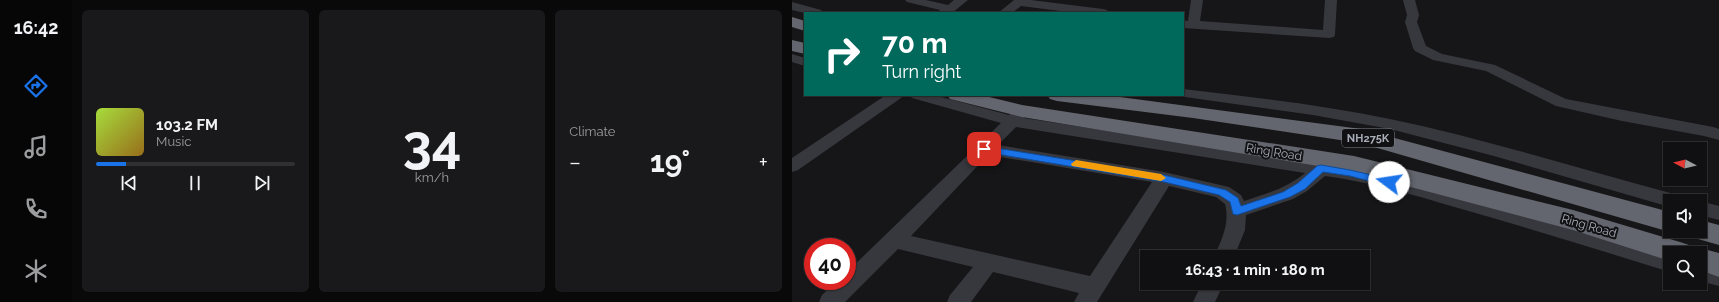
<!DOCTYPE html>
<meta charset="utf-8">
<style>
:root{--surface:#101012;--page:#19191b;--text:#f1f3f6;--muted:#9c9d9f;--line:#303032;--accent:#1a73e8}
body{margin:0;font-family:Raleway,sans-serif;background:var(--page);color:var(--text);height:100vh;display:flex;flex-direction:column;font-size:15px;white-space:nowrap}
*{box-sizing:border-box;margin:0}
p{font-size:13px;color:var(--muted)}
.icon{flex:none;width:22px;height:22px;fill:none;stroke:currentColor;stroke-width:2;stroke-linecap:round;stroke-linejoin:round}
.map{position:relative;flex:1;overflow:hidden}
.sheet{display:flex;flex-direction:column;gap:10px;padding:10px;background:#09090a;width:720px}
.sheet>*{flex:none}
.banner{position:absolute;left:12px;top:12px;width:380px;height:84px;border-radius:0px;box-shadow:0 1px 3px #0004,0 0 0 1px var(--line);background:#00695c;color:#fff;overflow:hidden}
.needle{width:26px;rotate:277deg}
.buttons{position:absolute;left:871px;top:142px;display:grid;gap:8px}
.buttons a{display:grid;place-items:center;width:44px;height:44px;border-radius:0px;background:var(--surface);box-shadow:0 1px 3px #0004,0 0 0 1px var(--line);font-size:20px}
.speed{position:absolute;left:12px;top:238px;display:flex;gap:8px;font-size:20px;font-weight:700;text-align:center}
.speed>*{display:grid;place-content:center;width:52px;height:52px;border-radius:50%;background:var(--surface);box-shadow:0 1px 3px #0004,0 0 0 1px var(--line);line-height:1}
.speed .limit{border:6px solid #d22;background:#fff;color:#111}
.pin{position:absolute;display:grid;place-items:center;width:34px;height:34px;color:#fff;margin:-17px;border-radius:8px;box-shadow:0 2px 6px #0006}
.me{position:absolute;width:44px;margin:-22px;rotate:284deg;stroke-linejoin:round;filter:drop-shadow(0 0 3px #0008)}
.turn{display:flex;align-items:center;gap:14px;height:84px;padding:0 12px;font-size:18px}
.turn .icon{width:52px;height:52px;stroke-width:2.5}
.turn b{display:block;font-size:28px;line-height:34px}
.big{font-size:30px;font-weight:700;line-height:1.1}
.sheet .widget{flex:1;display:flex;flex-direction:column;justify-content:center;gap:6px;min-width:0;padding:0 14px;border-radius:6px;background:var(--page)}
.sheet .dial{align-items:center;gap:0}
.dial b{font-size:52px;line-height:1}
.song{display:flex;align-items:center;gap:12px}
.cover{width:48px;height:48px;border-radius:6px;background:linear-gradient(135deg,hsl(80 70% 55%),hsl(40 70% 35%))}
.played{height:4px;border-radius:2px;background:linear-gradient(90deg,var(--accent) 15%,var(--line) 15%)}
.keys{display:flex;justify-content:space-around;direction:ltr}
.heat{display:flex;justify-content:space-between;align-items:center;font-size:22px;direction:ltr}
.sheet .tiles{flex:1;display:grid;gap:10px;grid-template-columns:repeat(3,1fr)}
.trip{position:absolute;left:348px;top:250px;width:230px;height:40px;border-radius:0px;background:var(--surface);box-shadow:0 1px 3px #0004,0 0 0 1px var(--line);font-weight:700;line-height:40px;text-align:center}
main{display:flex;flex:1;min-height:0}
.tabs{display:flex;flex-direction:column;width:72px;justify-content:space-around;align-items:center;background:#060607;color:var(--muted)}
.tabs .icon{width:28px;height:28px}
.tabs .selected{color:var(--accent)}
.tabs b{font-size:18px;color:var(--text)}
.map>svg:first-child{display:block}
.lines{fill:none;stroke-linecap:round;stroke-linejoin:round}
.minor{fill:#37383d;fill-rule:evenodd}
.highway{fill:#63666e;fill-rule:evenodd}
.route{fill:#1a73e8;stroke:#114b97}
.slow{fill:#f59e0b}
.labels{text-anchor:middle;stroke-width:4;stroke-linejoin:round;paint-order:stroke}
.shield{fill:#111113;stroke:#7b7e86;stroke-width:1}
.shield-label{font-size:11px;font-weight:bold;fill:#a8adb8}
.street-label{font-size:12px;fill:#a8adb8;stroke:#111113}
</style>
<main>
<nav class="tabs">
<b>16:42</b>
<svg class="icon selected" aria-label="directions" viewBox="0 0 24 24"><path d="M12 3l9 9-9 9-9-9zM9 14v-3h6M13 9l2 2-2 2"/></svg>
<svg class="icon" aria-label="music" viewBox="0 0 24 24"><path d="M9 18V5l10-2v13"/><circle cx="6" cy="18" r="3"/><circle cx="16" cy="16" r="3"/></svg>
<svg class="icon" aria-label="phone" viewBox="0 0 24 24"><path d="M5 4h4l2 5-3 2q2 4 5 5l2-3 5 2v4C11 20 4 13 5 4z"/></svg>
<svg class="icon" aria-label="climate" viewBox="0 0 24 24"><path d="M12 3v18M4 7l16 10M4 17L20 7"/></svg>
</nav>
<section class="sheet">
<div class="tiles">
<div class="widget">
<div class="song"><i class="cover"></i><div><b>103.2 FM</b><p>Music</p></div></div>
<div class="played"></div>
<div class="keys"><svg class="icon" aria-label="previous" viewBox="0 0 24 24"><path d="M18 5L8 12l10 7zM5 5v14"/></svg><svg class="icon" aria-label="pause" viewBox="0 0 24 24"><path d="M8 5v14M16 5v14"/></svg><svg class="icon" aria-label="next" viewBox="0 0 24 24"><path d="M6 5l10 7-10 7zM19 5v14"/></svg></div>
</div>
<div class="widget dial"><b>34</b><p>km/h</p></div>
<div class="widget"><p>Climate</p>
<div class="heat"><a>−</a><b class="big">19°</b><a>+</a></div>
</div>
</div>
</section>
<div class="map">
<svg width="927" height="302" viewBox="0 0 927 302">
<rect width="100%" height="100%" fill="#161618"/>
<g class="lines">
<!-- minor -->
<path class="minor" d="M113,0H134L156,5L162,0H176L160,13H146L148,10L115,2Z
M222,0H239L311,9L315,10L317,13H284L229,6L220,13H206Z
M399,0H411L408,21L531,30L533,0H545L543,34L542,37L537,38L391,28V20L396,21Z
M611,0H623L627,15L625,22L634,46L650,54L703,65L774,99L921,127L927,129V140L912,136L830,121L764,106L694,71L641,60L623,51L621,48L613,22L615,15Z
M0,2L29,10L31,13H13L0,10Z
M0,54L13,58V66L0,62Z
M391,89C460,97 530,105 598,119C694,139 787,169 882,194L889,196L891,201H878V207L702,156L598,129L521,115L386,96L385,95H391Z
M94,95H112L109,98L6,170L0,172V158Z
M117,95H142L217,115C222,110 225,110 232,111L234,115L232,118L459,153L559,167L740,213L878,254V272C807,250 737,228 666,208C622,195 578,182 533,176L515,191L501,199L454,215L453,230L442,257H422C430,239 438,223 433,204L424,197L377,186L305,302H282L287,293L201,272L179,302H155L158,295L181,267L106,249L53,302H27L30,295L45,281H55V272L209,123L120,98ZM224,127L513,173C495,188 474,194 452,201L449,195L437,187L372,172L206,145ZM196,155L360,182L298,276L119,236Z
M907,201H908L927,206V220L908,215Z
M908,263L927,268V286L908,281Z
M410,283H432L423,302H401Z"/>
<!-- highway -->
<path class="highway" d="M0,17L13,21V31L0,27Z
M0,40L13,43V54L0,51Z
M155,95H189L230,105L562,156L781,210L888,242L897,245L900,250L908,248L927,253V277L908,270V253H878V261L781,230L562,172L230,117L158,99Z
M255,95H313L569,129L878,212V231H881L878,232L568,143L401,118L265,101L258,99Z
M908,220L927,225V245L899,237L896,231H908Z"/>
</g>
<!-- route -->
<path class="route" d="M189,146H192L372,175L434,190L446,198L449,206L491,192L506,183L525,166L529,165L558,170L597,179L602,182L597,186L558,176L531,172L513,189L498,197L445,215L441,214L438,202L427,195L372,182L192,152L189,151L188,149Z"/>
<!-- slow -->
<path class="slow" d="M284,160L369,174L374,178L369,181L280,166L279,164Z"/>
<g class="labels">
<!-- shield labels -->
<rect class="shield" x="550" y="129" width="52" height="18" rx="3"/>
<g class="shield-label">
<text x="576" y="142">NH275K</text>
</g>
<!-- street labels -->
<g class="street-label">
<text transform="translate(482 152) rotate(9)" y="4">Ring Road</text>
<text transform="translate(797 226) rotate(16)" y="4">Ring Road</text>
</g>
</g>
</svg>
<div class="buttons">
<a><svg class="needle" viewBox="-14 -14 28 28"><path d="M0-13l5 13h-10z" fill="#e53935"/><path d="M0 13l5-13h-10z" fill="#9c9d9f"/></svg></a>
<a><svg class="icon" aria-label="sound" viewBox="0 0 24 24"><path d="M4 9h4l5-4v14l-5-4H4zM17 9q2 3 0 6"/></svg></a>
<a><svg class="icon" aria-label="search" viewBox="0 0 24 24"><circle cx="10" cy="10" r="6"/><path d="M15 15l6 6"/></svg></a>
</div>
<div class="speed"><div class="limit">40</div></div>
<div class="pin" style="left:192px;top:149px;background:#d93025"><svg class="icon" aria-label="arrive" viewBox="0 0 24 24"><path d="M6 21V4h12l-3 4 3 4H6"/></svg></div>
<svg class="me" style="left:597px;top:182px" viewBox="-20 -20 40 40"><circle r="19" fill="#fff"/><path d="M0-13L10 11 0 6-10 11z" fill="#1a73e8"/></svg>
<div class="trip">16:43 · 1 min · 180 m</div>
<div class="banner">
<div class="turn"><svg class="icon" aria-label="right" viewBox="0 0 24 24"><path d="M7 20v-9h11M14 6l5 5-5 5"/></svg><div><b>70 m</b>Turn right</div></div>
</div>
</div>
</main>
